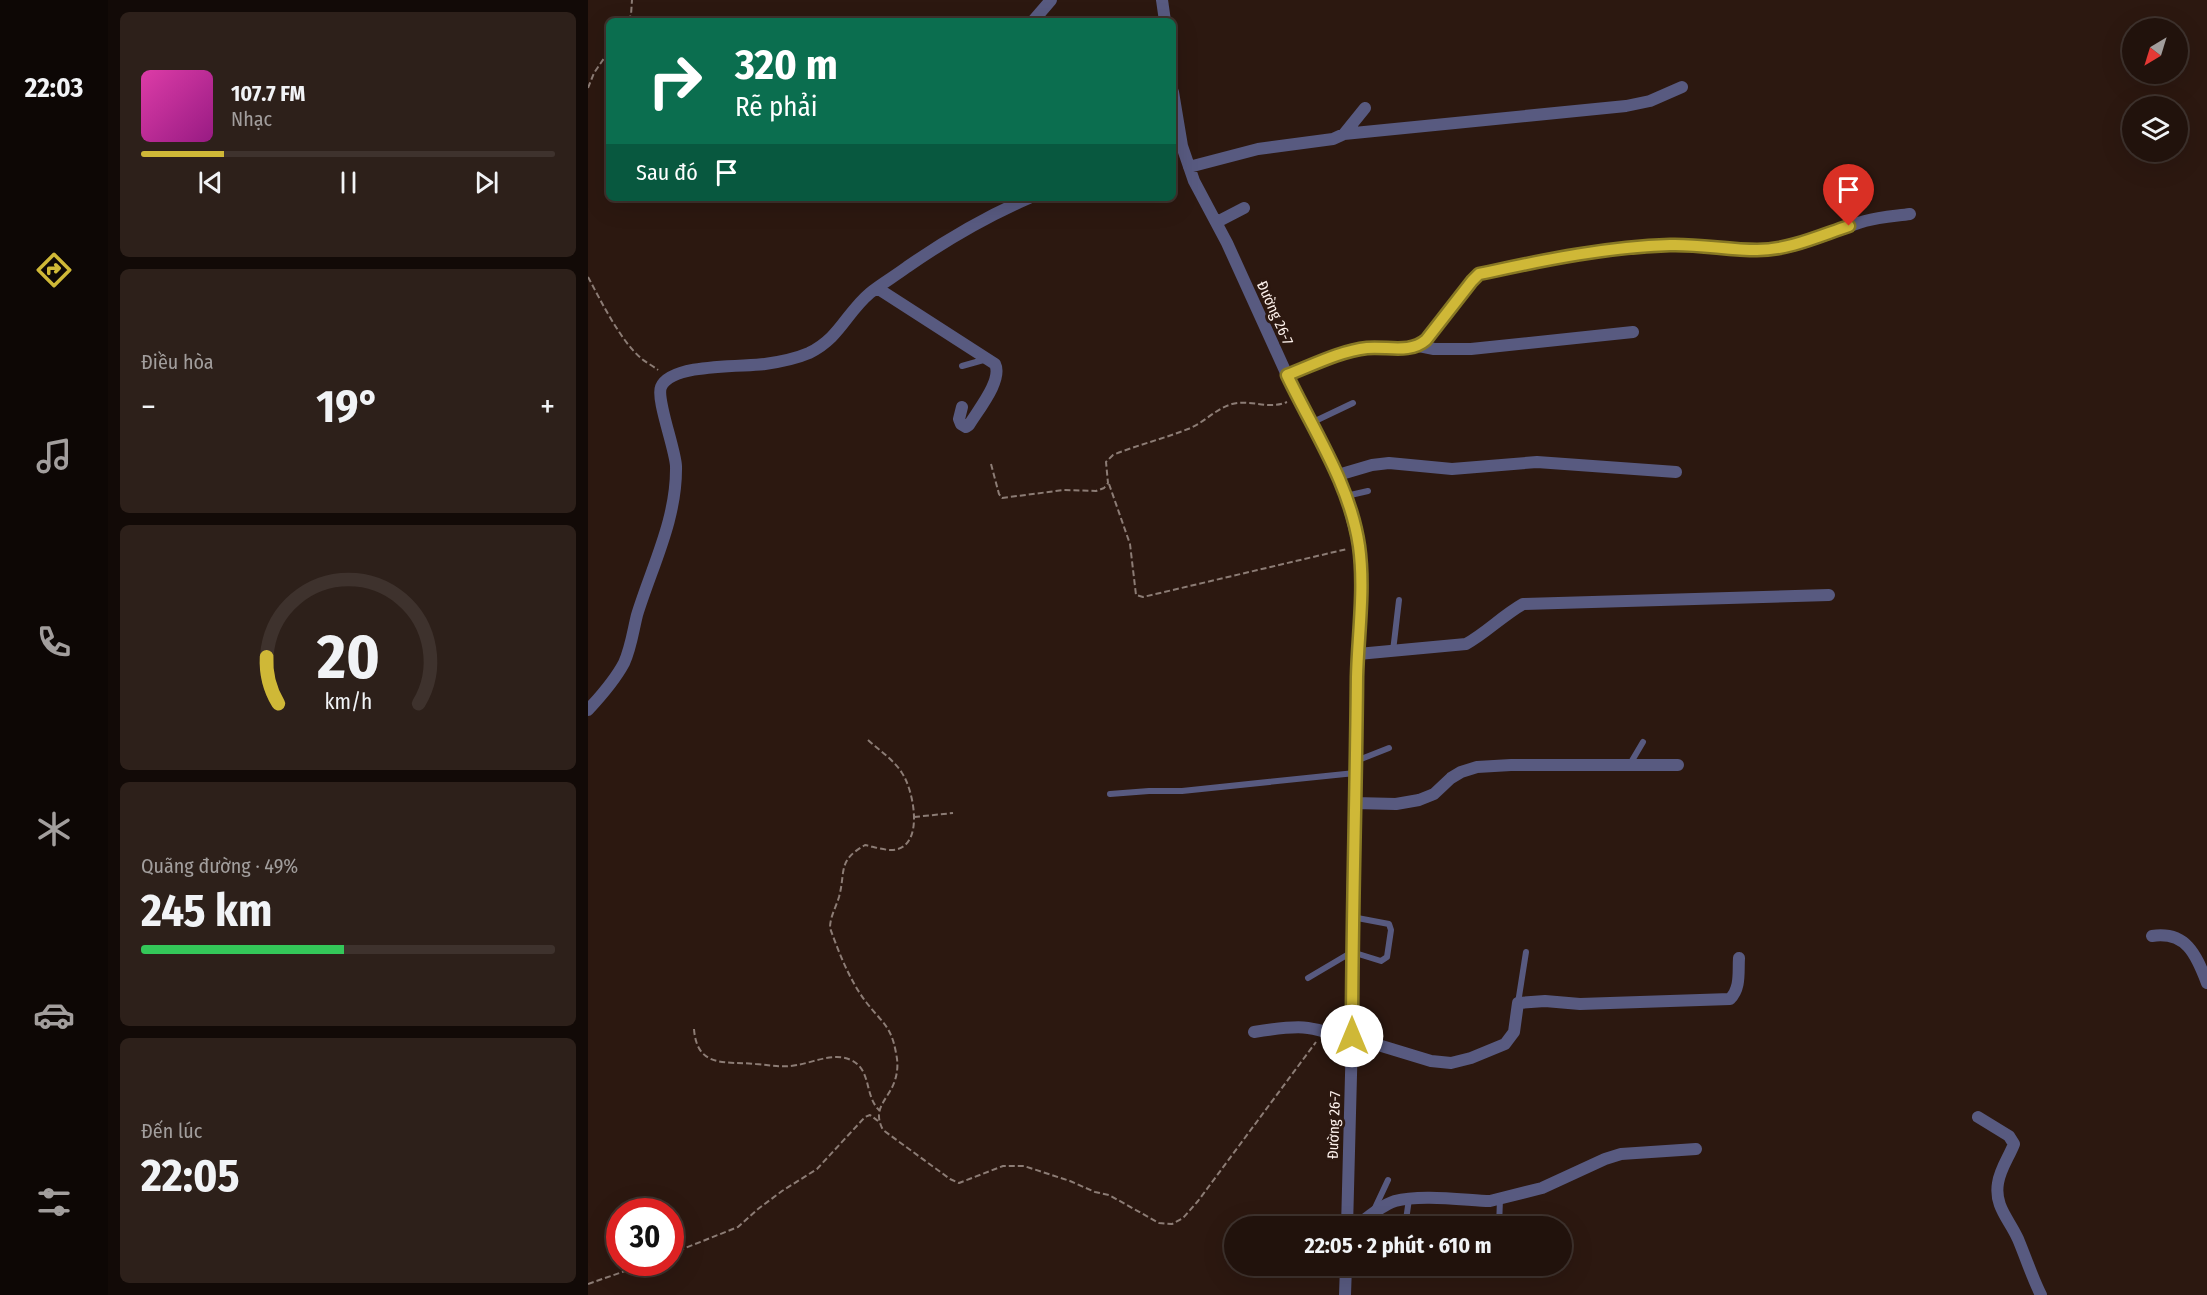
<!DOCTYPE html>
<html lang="vi">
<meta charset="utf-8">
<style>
:root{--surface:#21120c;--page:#2d201a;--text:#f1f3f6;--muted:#a29e9d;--line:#3e322d;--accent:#cfb837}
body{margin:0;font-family:"Fira Sans Condensed",sans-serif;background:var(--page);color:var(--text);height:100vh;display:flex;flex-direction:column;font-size:22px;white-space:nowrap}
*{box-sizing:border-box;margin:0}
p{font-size:20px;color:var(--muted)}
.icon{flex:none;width:33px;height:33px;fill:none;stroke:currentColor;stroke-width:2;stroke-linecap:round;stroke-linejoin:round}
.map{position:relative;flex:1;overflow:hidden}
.details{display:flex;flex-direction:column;gap:12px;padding:12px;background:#120a07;width:480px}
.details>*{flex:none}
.guide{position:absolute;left:18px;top:18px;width:570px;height:183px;border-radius:9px;box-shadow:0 6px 24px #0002,0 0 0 2px var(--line);background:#0b6e4f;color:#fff;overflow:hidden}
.needle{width:39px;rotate:218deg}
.buttons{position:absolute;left:1534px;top:18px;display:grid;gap:12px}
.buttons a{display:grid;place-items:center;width:66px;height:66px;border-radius:50%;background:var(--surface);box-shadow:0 6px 24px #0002,0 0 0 2px var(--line);font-size:30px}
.speed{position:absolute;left:18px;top:1198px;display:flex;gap:12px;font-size:30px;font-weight:700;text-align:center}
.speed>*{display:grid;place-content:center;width:78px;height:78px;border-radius:50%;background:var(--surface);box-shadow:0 6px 24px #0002,0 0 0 2px var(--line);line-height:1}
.speed .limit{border:9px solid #d22;background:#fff;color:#111}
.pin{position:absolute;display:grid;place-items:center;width:51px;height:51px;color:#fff;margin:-62px -26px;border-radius:50% 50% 50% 0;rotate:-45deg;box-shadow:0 0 6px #0007}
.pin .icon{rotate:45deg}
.me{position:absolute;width:66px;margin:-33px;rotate:0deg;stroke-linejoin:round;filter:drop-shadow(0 0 4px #0008)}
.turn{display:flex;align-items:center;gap:21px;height:126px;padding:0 30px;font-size:27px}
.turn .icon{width:78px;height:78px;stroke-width:2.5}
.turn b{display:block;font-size:42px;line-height:51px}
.then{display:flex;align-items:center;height:57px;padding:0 30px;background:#0003;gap:12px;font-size:22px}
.big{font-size:45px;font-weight:700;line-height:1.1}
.details .card{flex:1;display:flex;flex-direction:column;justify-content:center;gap:9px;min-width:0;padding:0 21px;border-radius:9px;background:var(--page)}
.details .dial{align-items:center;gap:0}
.dial svg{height:156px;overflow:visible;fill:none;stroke:var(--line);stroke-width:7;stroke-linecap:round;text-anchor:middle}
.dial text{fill:var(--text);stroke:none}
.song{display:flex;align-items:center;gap:18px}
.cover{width:72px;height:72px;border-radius:9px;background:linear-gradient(135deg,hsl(320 70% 55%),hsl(310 70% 35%))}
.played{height:6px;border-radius:3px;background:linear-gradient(90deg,var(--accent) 20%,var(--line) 20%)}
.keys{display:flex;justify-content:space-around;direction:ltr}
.heat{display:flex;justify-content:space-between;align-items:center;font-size:33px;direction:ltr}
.charge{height:9px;border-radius:4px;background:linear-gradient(90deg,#34c759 49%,var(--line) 0)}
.trip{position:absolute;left:636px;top:1216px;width:348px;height:60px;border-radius:30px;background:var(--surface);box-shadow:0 6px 24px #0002,0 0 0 2px var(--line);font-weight:700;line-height:60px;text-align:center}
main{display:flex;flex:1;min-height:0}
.menu{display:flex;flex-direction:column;width:108px;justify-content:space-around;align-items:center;background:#0d0705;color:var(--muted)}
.menu .icon{width:42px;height:42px}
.menu .active{color:var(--accent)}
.menu b{font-size:27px;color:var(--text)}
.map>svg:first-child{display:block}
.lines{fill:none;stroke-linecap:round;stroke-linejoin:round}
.path{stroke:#8c7c75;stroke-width:2;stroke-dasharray:6 3;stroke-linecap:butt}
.service{stroke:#585a80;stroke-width:6}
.minor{stroke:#585a80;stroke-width:12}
.route-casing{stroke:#877824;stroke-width:15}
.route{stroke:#cfb837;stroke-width:10}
.labels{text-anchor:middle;stroke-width:6;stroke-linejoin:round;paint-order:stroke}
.street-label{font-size:15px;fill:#fef2ed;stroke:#2c1810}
</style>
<main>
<nav class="menu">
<b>22:03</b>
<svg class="icon active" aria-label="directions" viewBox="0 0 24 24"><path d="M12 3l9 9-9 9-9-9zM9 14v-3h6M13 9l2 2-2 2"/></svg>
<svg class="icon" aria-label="music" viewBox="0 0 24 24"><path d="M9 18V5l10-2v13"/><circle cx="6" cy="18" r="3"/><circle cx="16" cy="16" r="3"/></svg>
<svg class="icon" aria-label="phone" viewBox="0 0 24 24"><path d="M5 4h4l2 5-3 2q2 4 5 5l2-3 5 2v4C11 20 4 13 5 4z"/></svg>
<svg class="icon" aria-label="climate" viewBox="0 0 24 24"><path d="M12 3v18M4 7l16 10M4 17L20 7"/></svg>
<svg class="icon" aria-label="car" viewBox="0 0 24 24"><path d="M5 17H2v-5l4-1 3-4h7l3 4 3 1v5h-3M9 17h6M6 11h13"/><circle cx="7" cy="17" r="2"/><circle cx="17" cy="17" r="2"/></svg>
<svg class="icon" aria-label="filters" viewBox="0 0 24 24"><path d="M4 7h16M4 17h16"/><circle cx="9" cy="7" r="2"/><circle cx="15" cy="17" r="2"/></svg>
</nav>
<section class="details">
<div class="card">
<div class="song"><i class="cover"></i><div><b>107.7 FM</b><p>Nhạc</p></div></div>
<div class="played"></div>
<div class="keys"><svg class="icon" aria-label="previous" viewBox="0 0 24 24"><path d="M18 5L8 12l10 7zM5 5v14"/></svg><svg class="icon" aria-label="pause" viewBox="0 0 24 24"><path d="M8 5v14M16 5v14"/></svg><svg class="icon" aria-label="next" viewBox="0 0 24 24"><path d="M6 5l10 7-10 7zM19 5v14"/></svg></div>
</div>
<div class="card"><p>Điều hòa</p>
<div class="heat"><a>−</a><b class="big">19°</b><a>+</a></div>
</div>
<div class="card dial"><svg viewBox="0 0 100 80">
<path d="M14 69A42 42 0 1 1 86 69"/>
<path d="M14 69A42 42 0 0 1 8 45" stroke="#cfb837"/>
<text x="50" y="56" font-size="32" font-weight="700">20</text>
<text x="50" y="72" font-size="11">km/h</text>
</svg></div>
<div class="card"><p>Quãng đường · 49%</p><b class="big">245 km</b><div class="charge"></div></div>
<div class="card"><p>Đến lúc</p><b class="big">22:05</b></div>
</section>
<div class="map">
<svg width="1619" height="1295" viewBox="0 0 1619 1295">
<rect width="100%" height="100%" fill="#2c1810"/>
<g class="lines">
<!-- path -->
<path class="path" d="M40,21L43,15L44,0
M0,88L6,73L21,51
M0,277C13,301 33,342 54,359C59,363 65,366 70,370
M403,464L411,494L414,498L476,490L508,491L516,488L520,483L518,462L525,455C549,445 575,439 600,429C616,423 627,409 644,404C663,399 680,410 699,402
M521,484L542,544L548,595L555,597L759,549
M280,740C292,751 306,760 314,773C325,789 336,841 310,849C300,852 287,847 277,845C249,861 258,871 251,897C248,907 242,917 242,928C251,953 262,981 278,1002C294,1023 303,1025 308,1053C310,1062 310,1071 307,1080C301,1100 283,1107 295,1130L362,1179L371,1183L415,1166H436L482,1181L507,1192L521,1195L571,1223L584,1224L595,1218L610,1201L728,1042
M326,817L365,813
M106,1029C109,1069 138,1061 168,1064C183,1065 193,1068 209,1065C227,1062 246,1052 263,1060C284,1070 276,1095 291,1110
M82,1254L150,1227L170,1209L194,1191L229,1169L277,1117L282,1115L290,1121
M0,1284L60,1263"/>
<!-- service -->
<path class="service" d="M374,366L399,359
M723,423L765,403
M758,496L780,491
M805,651L811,600
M768,761L801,748
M1042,764L1055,742
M522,794L561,791H594L767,773
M720,978L764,952L793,961L799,957L803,930L801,924L764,917
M930,1003L938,952
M786,1210L800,1180
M817,1227L821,1199
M911,1227L912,1199
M865,1271L890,1266"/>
<!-- minor -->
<path class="minor" d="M574,0L577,21
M445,21L463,0
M585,92L594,146L606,181L639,243L699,375L750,475L758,496L771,546L773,583L770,654L764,917V1037L759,1227
M756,134L1038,106L1062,101L1094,87
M601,167L670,149L745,139L756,134L777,108
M629,222L656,208
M289,288L407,364C415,380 390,410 381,425L378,427L373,424L371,419L374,407
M831,346L846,349H883L1045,332
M699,375C725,365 752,351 779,348C799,346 821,354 838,340L884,281L891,274L901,272C960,259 1020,247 1081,245C1116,244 1151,253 1186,249C1217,246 1247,230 1277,221C1292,217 1308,216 1322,214
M750,475L784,465L801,463L864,469L949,462L1088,472
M770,654L878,644C898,633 914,616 935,604L1241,595
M0,710C13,696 27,680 36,663C43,648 45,631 49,615C64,566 89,519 88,466C87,448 68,399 73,387C83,363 155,367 177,364C191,362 207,359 221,353C252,338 258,313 282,293C293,284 307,276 319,267C358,240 397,217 441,198
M767,803L808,804L831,800L846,794L863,778L873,772L889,767L923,765H1090
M1564,936C1598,931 1608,954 1619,983
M666,1032C710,1025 721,1024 764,1041
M764,1037L843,1061L863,1063L883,1058L917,1044L926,1032L930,1003L957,1001L992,1004L1142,999C1153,988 1150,972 1151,958
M1390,1117L1421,1136L1426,1144C1421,1157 1412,1169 1410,1183C1406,1206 1421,1219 1430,1239C1438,1258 1444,1277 1453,1295
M767,1227C779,1218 792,1206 807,1201C832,1194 876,1200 902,1201L954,1188L1017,1159L1033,1154L1108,1149
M757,1295L758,1266"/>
</g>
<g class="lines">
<!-- route casing -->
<g class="route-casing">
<path id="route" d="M764,1036C764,917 768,797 769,677C770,634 777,589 771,546C762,484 725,430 699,375C725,365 752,351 779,348C799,346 822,354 838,340L884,281L891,274L901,272C960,259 1021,247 1082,245C1111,244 1140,250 1169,250C1201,250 1231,236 1261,226"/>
</g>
<!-- route -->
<use href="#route" class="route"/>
</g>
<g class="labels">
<!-- street labels -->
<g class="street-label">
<text transform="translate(687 313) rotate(66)" y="5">Đường 26-7</text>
<text transform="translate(746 1125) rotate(-88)" y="5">Đường 26-7</text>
</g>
</g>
</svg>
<div class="buttons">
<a><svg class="needle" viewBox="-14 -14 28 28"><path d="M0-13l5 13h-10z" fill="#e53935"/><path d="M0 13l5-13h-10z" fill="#a29e9d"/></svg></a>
<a><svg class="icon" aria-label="layers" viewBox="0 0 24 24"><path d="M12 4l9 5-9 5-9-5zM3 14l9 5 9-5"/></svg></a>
</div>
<div class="speed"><div class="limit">30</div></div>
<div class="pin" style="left:1261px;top:226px;background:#d93025"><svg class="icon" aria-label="arrive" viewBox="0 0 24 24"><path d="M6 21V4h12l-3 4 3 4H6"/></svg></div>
<svg class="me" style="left:764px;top:1036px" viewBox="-20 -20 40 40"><circle r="19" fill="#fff"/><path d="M0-13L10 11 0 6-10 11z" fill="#cfb837"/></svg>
<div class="trip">22:05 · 2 phút · 610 m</div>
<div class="guide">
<div class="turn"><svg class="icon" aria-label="right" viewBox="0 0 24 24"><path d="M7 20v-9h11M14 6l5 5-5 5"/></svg><div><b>320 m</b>Rẽ phải</div></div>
<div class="then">Sau đó<svg class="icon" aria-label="arrive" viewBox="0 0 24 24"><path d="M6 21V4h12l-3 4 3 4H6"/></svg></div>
</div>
</div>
</main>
